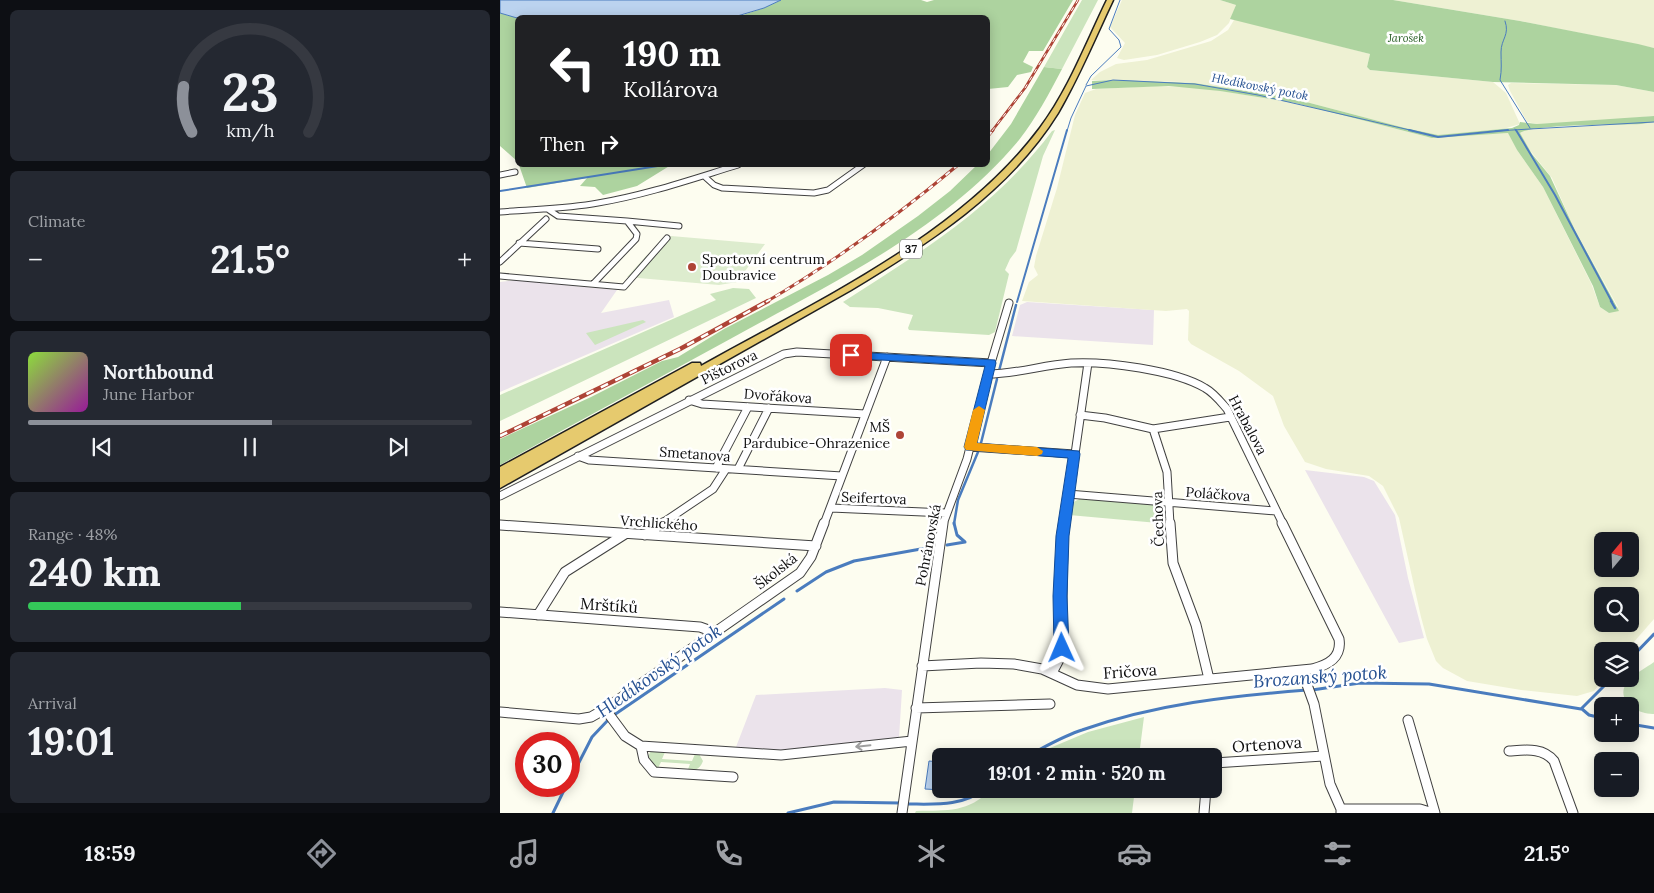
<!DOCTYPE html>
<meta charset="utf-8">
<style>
:root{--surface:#171b24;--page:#242831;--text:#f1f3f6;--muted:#9ea1a6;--line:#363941;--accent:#8c9099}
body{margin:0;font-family:Lora,serif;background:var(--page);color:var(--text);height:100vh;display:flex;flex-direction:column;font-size:19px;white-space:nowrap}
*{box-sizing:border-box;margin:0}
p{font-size:16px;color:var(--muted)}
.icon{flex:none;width:28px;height:28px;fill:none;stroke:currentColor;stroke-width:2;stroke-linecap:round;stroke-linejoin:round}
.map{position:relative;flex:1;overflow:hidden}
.sheet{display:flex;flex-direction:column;gap:10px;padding:10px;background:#0d0f14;width:500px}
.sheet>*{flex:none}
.top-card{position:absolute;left:15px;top:15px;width:475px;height:152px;border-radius:8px;box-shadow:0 2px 12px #0003;background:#202124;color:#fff;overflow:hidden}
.needle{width:32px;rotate:19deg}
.buttons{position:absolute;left:1094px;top:532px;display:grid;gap:10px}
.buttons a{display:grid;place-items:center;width:45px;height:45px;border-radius:8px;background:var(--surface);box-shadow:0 2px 12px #0003;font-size:25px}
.speed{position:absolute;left:15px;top:732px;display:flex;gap:10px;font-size:25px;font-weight:700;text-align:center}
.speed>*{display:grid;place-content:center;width:65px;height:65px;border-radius:50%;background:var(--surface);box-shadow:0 2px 12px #0003;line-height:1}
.speed .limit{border:8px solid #d22;background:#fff;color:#111}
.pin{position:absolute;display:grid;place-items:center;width:42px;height:42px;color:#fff;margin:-21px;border-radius:10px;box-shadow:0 2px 8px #0006}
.me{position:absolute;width:55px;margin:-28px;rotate:359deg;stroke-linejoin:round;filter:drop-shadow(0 0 4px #0008)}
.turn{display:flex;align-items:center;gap:18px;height:105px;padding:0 25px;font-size:22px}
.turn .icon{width:65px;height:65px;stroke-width:2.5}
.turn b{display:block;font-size:35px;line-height:42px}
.then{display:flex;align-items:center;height:48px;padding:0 25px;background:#0003;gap:10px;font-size:19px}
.big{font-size:38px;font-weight:700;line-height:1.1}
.sheet .tile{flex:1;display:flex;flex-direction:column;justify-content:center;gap:8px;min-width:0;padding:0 18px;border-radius:8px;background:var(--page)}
.sheet .dial{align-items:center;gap:0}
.dial svg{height:130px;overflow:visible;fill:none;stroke:var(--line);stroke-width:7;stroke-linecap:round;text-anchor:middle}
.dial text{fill:var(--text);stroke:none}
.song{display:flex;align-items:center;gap:15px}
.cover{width:60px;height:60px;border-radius:8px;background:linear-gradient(135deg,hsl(90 70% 55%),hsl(300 70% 35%))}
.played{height:5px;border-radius:2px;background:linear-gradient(90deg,var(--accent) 55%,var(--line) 55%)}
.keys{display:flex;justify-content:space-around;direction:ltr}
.heat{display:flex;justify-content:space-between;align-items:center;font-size:28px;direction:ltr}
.charge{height:8px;border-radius:4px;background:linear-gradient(90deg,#34c759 48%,var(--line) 0)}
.trip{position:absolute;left:432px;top:748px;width:290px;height:50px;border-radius:8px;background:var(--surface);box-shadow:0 2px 12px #0003;font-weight:700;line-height:50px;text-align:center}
.dock{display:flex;height:80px;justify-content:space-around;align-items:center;background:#090b0e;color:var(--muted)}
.dock .icon{width:35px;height:35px}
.dock .selected{color:var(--accent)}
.dock b{font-size:22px;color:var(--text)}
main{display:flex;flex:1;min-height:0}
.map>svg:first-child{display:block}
.industrial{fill:#ebe3eb}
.farmland{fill:#eef1d3;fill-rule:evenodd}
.green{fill:#cbe4bd}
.forest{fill:#add39f}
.pitch{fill:#ddecce}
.water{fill:#bbd3ef;stroke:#4a7cbe}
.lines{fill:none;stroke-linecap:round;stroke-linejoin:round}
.stream-far3{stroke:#4a7cbe;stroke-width:1}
.stream-far2{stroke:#4a7cbe;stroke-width:2}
.stream-far1{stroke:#4a7cbe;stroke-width:2.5}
.stream{stroke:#4a7cbe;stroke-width:3}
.minor-far2-casing{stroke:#414141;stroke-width:7}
.minor-far1-casing{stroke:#414141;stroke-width:9}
.minor-casing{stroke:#414141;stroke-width:11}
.trunk-casing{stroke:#1f1f1f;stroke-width:3}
.minor-far2{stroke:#fff;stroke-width:5}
.minor-far1{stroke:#fff;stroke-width:7}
.minor{stroke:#fff;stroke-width:9}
.trunk{fill:#e6ca6e;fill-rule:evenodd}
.rail-far2-casing{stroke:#ae4436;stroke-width:2.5}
.rail-far1-casing{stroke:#ae4436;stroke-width:3}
.rail-casing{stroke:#ae4436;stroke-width:4.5}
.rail-far2{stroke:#fff;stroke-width:1;stroke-dasharray:4.5;stroke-linecap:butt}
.rail-far1{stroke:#fff;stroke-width:2;stroke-dasharray:5.5;stroke-linecap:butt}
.rail{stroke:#fff;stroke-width:2.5;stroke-dasharray:8;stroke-linecap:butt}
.oneway{stroke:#9f9f9f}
.route{fill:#1a73e8;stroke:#114b97}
.slow{fill:#f59e0b}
.poi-dot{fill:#ae4436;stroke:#fff;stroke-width:2}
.labels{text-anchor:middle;stroke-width:5;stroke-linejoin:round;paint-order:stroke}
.far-park-label{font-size:11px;font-style:italic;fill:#285e25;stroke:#fff}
.far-water-label{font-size:12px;font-style:italic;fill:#255091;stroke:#fff}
.shield{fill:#fff;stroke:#565656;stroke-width:1}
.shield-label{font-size:12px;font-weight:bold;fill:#0e0e0e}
.poi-label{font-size:14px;fill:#0e0e0e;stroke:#fff;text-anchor:start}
.street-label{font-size:14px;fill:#0e0e0e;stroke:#fff}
.near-street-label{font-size:16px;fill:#0e0e0e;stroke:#fff}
.near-water-label{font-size:18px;font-style:italic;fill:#255091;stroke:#fff}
</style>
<main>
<section class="sheet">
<div class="tile dial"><svg viewBox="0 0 100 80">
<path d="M14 69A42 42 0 1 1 86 69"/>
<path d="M14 69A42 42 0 0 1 9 41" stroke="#8c9099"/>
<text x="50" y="56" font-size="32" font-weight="700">23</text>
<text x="50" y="72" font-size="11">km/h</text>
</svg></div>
<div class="tile"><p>Climate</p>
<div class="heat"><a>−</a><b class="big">21.5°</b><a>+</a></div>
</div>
<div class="tile">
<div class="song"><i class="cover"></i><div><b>Northbound</b><p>June Harbor</p></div></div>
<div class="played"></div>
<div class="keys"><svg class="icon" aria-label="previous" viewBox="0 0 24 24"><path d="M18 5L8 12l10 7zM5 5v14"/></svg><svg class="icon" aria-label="pause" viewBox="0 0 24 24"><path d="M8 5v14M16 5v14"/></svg><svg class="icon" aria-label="next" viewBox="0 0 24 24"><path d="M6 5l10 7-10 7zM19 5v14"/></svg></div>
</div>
<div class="tile"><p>Range · 48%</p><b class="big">240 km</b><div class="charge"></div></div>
<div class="tile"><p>Arrival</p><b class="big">19:01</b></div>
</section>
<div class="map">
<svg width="1154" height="813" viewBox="0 0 1154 813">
<rect width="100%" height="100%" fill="#fdfdf0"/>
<!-- industrial -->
<path class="industrial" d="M15,280L117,290L101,313L169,300L174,317L0,392V282Z
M527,302L654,310L653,345L512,336L520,305Z
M805,470L864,477L874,481L895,515L908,578L924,638L899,643Z
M385,688L402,690L399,738L286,751L236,747L256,695Z"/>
<!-- farmland -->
<path class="farmland" d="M622,0H720L736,5L729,23L717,35L700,42L657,55L624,60L617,58L625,43L610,27Z
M893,0H1154V48L1020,21Z
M734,20H741L870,54L867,67L870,70L993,82L1006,93L1020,124L1003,129L938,135L905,128L791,98L716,86L685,82L591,80L600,72L616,64L647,60L711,41L728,30Z
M1011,83L1116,85L1154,92V116L1087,122L1037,124L1027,122L1010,91L1008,85Z
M656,86L696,87L795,103L928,137L1009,133L1017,150L1043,187L1091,283L1100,307L1109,313L1118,307L1075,230L1052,178L1021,139L1019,133L1026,130L1154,122V619L1126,651H1102L1104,679L1094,691L1077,696L1021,690L967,681L943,668L936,661L927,639L921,617L899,518L883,486L869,476L826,469L805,462L784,426L773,396L739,371L691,344L688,340L689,311L687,309L666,311L522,301L529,282L538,275L534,267L536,256L557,188L575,115L585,93L596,89ZM1102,541H1130V569H1102ZM1102,596H1130V624H1102Z"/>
<!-- green -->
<path class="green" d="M582,0H598L562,69L544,67Z
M555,130L543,156L516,251L510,259L505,270L509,274L495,332L489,335L409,330L408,328L413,315L378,308L350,307L343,302C356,294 369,285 382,277C446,236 506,193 552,131Z
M233,288L249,289L256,298L0,421V395L216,300L210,294Z
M143,320L146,322L95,345L86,333Z
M581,498L656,504L665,509V520L658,523L569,515L572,503Z
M1154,662V714C1137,715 1112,698 1129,680C1135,673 1146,668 1154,662Z
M644,717L639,756H531L588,732Z
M151,751L165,752L162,759L192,761L195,754H199L203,761C200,769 195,771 187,772L190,764L161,762L157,770L148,756Z
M492,789H635L632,813H415L416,811C449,810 467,813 492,789Z"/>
<!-- forest -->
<path class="forest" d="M281,0H421L427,2L434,0H573L543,51H529L523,62L533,67L531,72L517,75L508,87L488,89V18H234L264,8Z
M720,0H893L1020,21L1138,44L1154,48V92L1116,85L993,82L870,70L867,67L870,54L730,19L736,5Z
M0,13L17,18V161L0,146Z
M544,67L562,69C549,94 536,118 519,140C444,230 332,283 232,338C155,380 77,422 0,465V439L91,397L162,361L178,357L224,329L328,275L362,255L418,216L450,191L477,165H488V154L511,124Z
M614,80L694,83L791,98L905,128L938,135L1012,128L1019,125L1020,122L1037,124L1154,116V122L1141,124C1119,125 1032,124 1020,133L1032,154L1050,176L1075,230L1119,311L1109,313L1100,307L1093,286L1043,187L1017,150L1008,133L932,138L795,103L720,91L669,86L592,89V81Z
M19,165H171L137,186L103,195L95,187L80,186L87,178L27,188Z"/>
<!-- pitch -->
<path class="pitch" d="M171,236L265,244L237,282L219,285L127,277L146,256Z"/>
<!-- water -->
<path class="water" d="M0,0H281L264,8L234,17L17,18L0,13Z
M429,761L441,762V789H467L446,790L443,792L442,790L425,789Z"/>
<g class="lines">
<!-- stream-far3 -->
<path class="stream-far3" d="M1005,21C1010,35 1001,39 1001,52C1001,63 1002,69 1000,80L1030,128
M586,85L591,76L621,47L619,40L609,29L620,0
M1015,129L1016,131
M567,131L571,118L586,86L613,80L695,84L758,95L914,131
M995,131L1154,122"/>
<!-- stream-far2 -->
<path class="stream-far2" d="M909,130L938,137L1008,130
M1016,130L1055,195L1112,302
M0,191L164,165
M517,302L567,130"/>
<!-- stream-far1 -->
<path class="stream-far1" d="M1111,301L1115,308
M499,371L516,305
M481,443L497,379
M454,524L458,500L478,452"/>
<!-- stream -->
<path class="stream" d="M447,545L465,542L457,535L454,523
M297,591L326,572L354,561L432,547
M1130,659L1154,634
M812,690L860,683L929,684L1081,709L1111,679
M1082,709L1089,715L1102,718
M114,715L284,599
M1130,724L1154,728
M527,756C545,747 563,736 582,730C655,704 730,696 807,690
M69,782L92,737L109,719
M406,804C435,804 461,807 485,789
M53,813L66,786
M288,813L334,802L400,803"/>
<!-- minor-far2 casing -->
<g class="minor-far2-casing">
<path id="minor-far2" d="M0,175L15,172
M204,176L214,185L222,188L314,193L328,190L363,165
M49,210L58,216L127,221L137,234L136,239L93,284
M0,212C33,209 66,209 98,203C146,195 192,179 238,165
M127,221L179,226
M19,243L98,249
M0,262L46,219
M0,276L124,287L167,238"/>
</g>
<!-- minor-far1 casing -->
<g class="minor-far1-casing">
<path id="minor-far1" d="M488,374C516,374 543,365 571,363C606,361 675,370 705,388C714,393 720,401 727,409L783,524
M189,400L202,404L365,414
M580,415L605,418L653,429L667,472L670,524
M653,429L730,417
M470,447L574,454
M78,456L89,460L342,476
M216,468L248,407
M238,469L269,408
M568,494L776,511
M0,496L284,354L297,352L491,363
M331,508L446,513
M161,524L213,489L226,469
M324,524L387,357
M443,524L467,459L491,363L509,303
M565,524L588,363"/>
</g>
<!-- minor casing -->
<g class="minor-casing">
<path id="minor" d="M670,523L673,563L696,625L709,679
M0,525L316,546
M145,535L163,523
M0,612L200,627L214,632
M38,615L65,572L125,534
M422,666L481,663L514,664L542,669L577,685L608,689L812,669C828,665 842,658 839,639L782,523
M802,671L814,704L830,784L841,809
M552,673L561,656L563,536L565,523
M416,708L550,704
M105,709L125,736L141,746L281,755L412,741
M0,712L79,719L91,717L105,709L300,573L311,557L324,523
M908,720L935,813
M141,746L144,760L154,772L233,777
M1009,751C1025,750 1043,747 1054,761L1073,813
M714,763L823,756
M402,813L443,523
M704,813L706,789
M841,813V809H920L933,813"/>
</g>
<!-- trunk casing -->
<g class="trunk-casing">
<path id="trunk" d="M607,0H613C595,38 579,77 558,113C509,192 429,243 351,290L0,488V467L192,363H200L201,366C317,301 459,236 540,128C569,89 586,43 607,0Z"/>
</g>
<!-- minor-far2 -->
<use href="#minor-far2" class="minor-far2"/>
<!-- minor-far1 -->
<use href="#minor-far1" class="minor-far1"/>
<!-- minor -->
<use href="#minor" class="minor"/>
<!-- trunk -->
<use href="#trunk" class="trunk"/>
<!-- rail-far2 casing -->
<g class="rail-far2-casing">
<path id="rail-far2" d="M492,131L525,88L578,0"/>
</g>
<!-- rail-far1 casing -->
<g class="rail-far1-casing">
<path id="rail-far1" d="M488,136L493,130
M266,302C334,262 397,216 458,165"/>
</g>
<!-- rail casing -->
<g class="rail-casing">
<path id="rail" d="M0,436L180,349L268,301"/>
</g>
<!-- rail-far2 -->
<use href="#rail-far2" class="rail-far2"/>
<!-- rail-far1 -->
<use href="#rail-far1" class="rail-far1"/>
<!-- rail -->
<use href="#rail" class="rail"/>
</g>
<!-- one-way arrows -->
<defs><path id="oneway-shaft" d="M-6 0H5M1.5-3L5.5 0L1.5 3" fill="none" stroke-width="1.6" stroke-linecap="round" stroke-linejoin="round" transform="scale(1.25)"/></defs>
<use class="oneway" href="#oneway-shaft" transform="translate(363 746) rotate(174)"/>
<!-- route -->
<path class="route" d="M351,352L495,360L496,363L477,443L579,451L580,454L569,536L567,596L569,648L567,653L562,655L556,653L554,648L553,596L556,536L568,458L466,450L464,447L485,366L347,358L345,355L347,353Z"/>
<!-- slow -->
<path class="slow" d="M479,406L485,410L477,443L537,447L543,451L542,454L537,456L466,450L464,447L473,410Z"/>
<!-- markers -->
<g class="poi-dot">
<circle cx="192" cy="267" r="5"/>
<circle cx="400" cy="435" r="5"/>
</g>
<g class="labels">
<!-- far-park labels -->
<g class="far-park-label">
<text x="906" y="42">Jarošek</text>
</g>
<!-- far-water labels -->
<g class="far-water-label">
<text transform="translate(760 87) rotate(11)" y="4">Hledíkovský potok</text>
</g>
<!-- shield labels -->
<rect class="shield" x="400" y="239.5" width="22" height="19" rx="4"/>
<g class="shield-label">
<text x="411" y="253">37</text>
</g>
<!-- poi labels -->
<g class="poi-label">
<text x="202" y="264">Sportovní centrum<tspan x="202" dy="16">Doubravice</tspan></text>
<text x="390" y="432" text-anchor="end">MŠ<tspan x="390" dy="16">Pardubice-Ohrazenice</tspan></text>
</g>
<!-- street labels -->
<g class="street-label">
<text transform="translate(229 367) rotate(-26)" y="5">Pištorova</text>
<text transform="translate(278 396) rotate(4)" y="5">Dvořákova</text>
<text transform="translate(748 425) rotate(62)" y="5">Hrabalova</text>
<text transform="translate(195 454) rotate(4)" y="5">Smetanova</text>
<text transform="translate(718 494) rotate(4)" y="5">Poláčkova</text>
<text transform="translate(374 498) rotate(2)" y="5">Seifertova</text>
<text transform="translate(658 519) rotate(-92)" y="5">Čechova</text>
<text transform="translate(159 523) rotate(4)" y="5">Vrchlického</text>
<text transform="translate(428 545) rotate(-79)" y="5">Pohránovská</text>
<text transform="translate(276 571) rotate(-38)" y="5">Školská</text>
</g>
<!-- near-street labels -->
<g class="near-street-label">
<text transform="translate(109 605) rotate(4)" y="6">Mrštíků</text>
<text transform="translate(630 671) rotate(-4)" y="6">Fričova</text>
<text transform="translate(767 744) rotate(-4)" y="6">Ortenova</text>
</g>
<!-- near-water labels -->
<g class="near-water-label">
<text transform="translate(159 671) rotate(-35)" y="6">Hledíkovský potok</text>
<text transform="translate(820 677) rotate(-4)" y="6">Brozanský potok</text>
</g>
</g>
</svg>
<div class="buttons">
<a><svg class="needle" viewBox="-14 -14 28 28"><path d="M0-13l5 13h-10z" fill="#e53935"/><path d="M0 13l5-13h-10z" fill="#9ea1a6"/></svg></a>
<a><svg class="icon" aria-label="search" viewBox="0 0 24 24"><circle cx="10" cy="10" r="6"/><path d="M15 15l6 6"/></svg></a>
<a><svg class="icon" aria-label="layers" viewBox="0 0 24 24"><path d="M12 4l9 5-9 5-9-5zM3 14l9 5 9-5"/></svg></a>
<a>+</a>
<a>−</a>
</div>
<div class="speed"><div class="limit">30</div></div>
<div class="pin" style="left:351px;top:355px;background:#d93025"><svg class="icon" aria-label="arrive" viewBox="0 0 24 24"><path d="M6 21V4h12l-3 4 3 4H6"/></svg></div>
<svg class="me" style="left:562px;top:648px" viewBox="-20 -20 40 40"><path d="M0-17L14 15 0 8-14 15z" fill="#1a73e8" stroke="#fff" stroke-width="4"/></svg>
<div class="trip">19:01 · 2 min · 520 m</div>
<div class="top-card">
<div class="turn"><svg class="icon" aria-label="left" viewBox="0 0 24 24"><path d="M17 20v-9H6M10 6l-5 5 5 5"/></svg><div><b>190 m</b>Kollárova</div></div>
<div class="then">Then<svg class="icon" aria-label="right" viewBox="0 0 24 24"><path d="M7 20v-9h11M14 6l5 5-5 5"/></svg></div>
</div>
</div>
</main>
<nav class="dock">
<b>18:59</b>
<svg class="icon selected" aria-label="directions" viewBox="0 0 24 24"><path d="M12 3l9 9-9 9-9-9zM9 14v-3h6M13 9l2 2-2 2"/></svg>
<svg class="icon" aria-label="music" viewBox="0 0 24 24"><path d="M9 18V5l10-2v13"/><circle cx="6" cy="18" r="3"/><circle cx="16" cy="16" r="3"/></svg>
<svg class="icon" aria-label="phone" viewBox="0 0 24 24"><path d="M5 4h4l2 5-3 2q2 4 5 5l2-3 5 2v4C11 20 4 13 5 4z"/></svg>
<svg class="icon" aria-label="climate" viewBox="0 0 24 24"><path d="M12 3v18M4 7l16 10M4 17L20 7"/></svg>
<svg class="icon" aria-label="car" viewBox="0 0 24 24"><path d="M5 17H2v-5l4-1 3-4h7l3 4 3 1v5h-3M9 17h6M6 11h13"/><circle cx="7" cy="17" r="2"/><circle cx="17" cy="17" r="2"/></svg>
<svg class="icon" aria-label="filters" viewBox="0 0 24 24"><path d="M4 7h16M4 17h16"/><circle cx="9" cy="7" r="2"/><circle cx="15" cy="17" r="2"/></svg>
<b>21.5°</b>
</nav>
